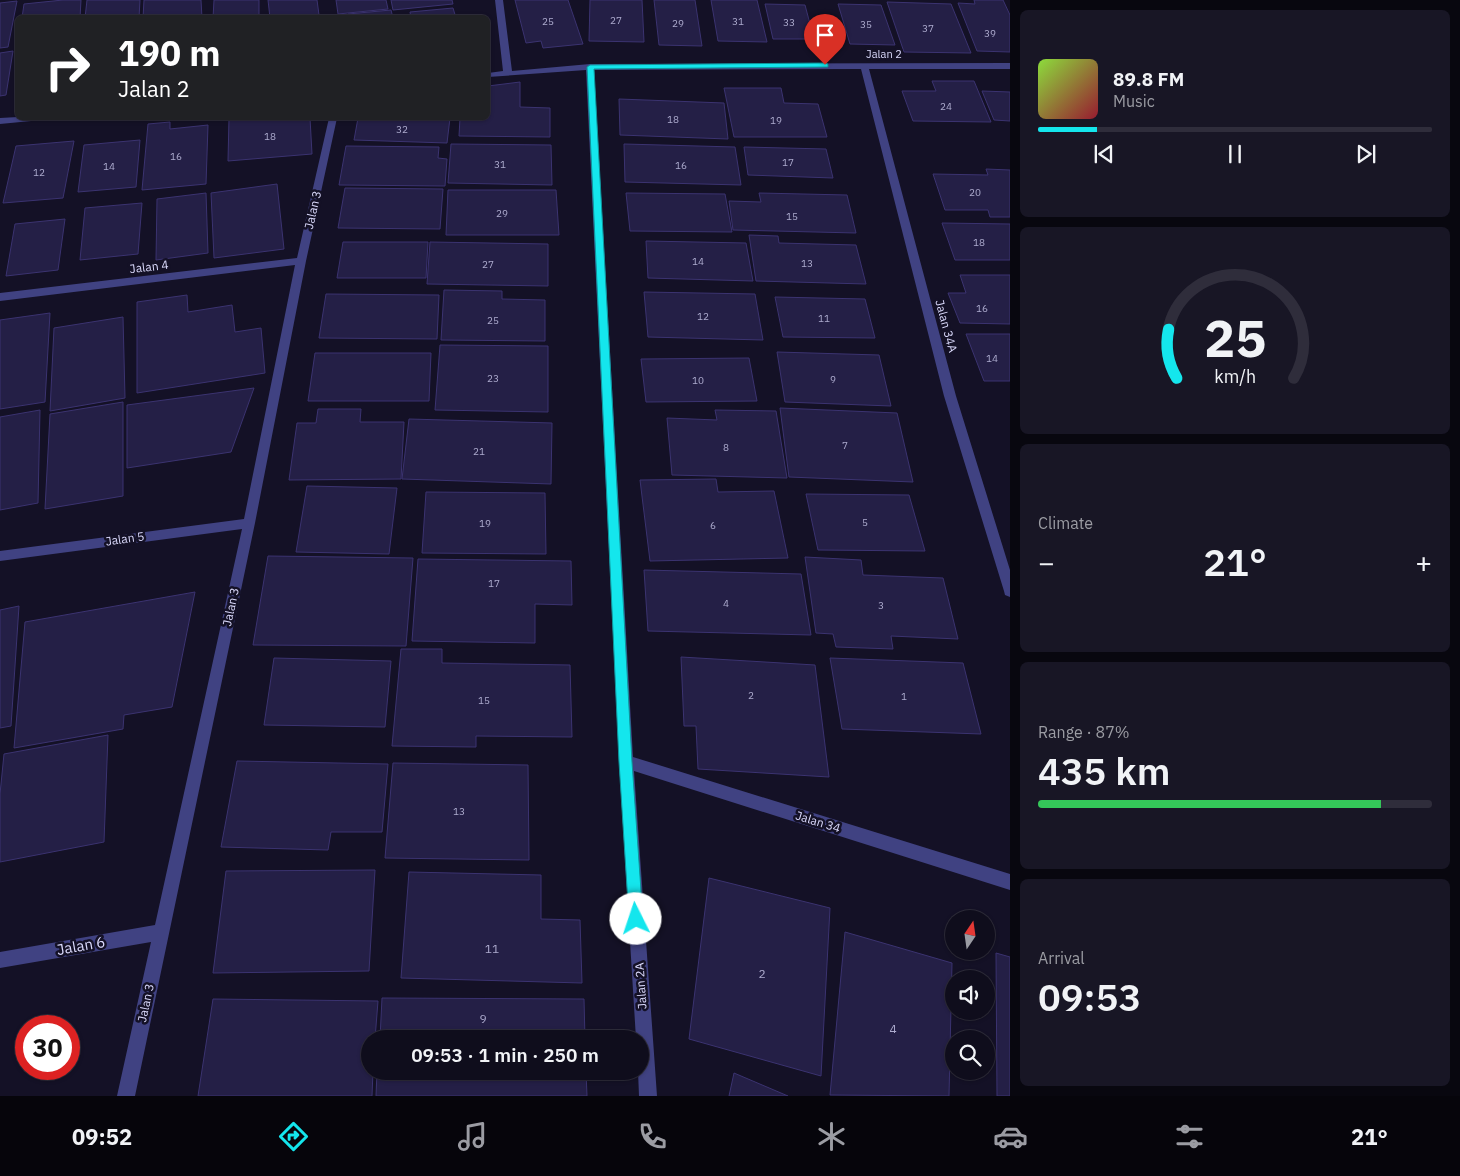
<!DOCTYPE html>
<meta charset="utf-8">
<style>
:root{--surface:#0f0d1c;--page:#181625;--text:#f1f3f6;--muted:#9b9ca3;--line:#2f2d3b;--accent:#14e6ed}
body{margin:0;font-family:"IBM Plex Sans",sans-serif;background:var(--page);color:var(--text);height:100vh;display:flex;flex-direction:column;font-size:19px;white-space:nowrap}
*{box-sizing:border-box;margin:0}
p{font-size:16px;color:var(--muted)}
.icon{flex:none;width:28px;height:28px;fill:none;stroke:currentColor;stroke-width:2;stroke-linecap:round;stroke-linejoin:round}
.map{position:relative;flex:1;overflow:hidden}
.side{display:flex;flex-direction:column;gap:10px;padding:10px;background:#08070f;width:450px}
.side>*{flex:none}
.banner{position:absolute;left:15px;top:15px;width:475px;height:105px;border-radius:8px;box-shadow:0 1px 4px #0004,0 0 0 1px var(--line);background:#202124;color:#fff;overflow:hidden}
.needle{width:32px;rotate:13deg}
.buttons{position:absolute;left:945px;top:910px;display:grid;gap:10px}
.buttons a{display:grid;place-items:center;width:50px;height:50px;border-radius:50%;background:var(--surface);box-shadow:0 1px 4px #0004,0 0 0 1px var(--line);font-size:25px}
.speed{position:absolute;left:15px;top:1015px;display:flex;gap:10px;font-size:25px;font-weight:700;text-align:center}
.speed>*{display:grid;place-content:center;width:65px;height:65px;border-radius:50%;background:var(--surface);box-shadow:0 1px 4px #0004,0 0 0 1px var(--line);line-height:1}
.speed .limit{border:8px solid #d22;background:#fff;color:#111}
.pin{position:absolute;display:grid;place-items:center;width:42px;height:42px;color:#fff;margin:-51px -21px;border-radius:50% 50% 50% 0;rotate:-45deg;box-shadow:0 0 5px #0007}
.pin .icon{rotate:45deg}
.me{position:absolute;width:55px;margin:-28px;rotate:356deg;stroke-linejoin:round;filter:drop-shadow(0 0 4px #0008)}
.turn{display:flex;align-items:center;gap:18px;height:105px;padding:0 20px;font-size:22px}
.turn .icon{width:65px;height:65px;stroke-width:2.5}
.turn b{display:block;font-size:35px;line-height:42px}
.big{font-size:38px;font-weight:600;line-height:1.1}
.side .card{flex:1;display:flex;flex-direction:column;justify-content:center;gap:8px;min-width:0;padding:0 18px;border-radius:8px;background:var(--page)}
.side .dial{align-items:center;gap:0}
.dial svg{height:130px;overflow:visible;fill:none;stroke:var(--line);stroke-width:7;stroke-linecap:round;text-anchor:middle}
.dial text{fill:var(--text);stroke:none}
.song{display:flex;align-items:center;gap:15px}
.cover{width:60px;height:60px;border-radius:8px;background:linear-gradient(135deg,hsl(90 70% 55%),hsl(350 70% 35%))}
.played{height:5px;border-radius:2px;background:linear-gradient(90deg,var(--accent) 15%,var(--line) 15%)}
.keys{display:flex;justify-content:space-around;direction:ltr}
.heat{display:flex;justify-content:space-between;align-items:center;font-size:28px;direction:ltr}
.charge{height:8px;border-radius:4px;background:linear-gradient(90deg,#34c759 87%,var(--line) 0)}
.trip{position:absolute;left:361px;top:1030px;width:288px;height:50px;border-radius:25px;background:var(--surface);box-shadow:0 1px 4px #0004,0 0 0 1px var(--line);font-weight:600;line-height:50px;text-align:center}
.dock{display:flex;height:80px;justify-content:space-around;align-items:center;background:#06050b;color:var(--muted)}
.dock .icon{width:35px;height:35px}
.dock .current{color:var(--accent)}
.dock b{font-size:22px;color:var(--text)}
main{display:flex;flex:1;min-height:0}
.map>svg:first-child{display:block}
.building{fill:#241f46;stroke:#3b3370}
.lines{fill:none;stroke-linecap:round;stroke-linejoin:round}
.minor{fill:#404282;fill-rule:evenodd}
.route{fill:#14e6ed;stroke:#0d969a}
.labels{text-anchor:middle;stroke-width:5;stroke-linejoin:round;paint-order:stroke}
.number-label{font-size:10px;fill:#adabce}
.far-street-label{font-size:11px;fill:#dbdafc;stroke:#141126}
.street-label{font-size:12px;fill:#dbdafc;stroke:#141126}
.near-number-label{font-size:12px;fill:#adabce}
.near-street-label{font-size:15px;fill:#dbdafc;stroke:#141126}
</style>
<main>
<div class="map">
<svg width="1010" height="1096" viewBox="0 0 1010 1096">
<rect width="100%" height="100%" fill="#141126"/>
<!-- building -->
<path class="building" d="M63,0H81L80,18H22L24,4Z
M87,0H140L139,18H85Z
M144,0H201L202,18H143Z
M214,0H259V18H213Z
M268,0H317L319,15L270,18Z
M336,0H386L388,9L338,14Z
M391,0H452L453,4L393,10Z
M515,0H568L583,44L543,48L541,41L526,43Z
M590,0H642L644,42L589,41Z
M654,0H695L702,46L659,45Z
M711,0H757L767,42L718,41Z
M974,0H1003L1010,15V52L977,51L958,3L975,4Z
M17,1L8,47L0,48V3Z
M887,2L951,4L971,53L904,52Z
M765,4L805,5L814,39H773Z
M838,4L881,5L895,45L850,44Z
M453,8L456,18H411L410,12Z
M391,10L393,18H349L348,14Z
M13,51L6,95L0,96V53Z
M932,81H974L991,122L913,121L902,91H936Z
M520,82V107L550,108V137L459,136L460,118H488V86Z
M724,88H781L784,103L818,104L827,137H734Z
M982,91L1010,92V121L994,120Z
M619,99L724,103L728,139L620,135Z
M229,118H263V119L310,118L312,154L228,161Z
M358,118H450L447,143L354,140Z
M170,122V129L208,125L206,184L142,190L148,124Z
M140,140L136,187L78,192L84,145Z
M74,141L63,198L3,203L16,146Z
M451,144L551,145L552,185L448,183Z
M624,144L735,147L741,185L625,182Z
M346,146L439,147L438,158L447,159L445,186L339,185Z
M744,147L826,149L833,178L748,175Z
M986,169L1010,170V217H990L988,210H945L933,174L988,175Z
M277,184L284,249L214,258L211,193Z
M345,188L443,189L440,229L338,228Z
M448,190H556L559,235H446Z
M206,193L208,253L156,260L157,199Z
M626,193L725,194L732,232L630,231Z
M759,193L847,195L856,233L733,230L729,201L761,202Z
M142,203L138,254L80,260L85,208Z
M65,219L58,270L6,276L15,224Z
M942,223L1010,224V260H955Z
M749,235L778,236L779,243L856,245L866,284L756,281Z
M646,241L746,243L753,281L648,278Z
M343,242H428L426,278H337Z
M430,242L548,244V286L427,284Z
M960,275H1010V324L960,323L948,293H966Z
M444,290L502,291V299L545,300V341L441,340Z
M644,292L755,294L763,340L648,337Z
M326,294L439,295L437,339L319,338Z
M187,295L188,312L232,305L235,332L261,328L265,373L137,393V302Z
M775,297L865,299L875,338L783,337Z
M50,313L45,402L0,409V320Z
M123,317L125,398L50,411L54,328Z
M966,334H1010V381H984Z
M440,345L548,346V412L435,410Z
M777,352L879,355L891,406L785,402Z
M315,353H431L429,401H308Z
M749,358L757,401L646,402L641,359Z
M254,388L231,452L127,468V405Z
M123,402V496L45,509L50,414Z
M780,408L897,413L913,482L789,477Z
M318,409H361L360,422H404L401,479L289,480L297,423H316Z
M40,410L38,503L0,510V417Z
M715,410L776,411L787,478L672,475L667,418L717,420Z
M409,419L552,423L551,484L402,479Z
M716,479L718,492L774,491L788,558L650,561L640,480Z
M307,486L397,488L389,554L296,552Z
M426,492L545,493L546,554L422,553Z
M806,494L909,495L925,551L818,550Z
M268,556L413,558L406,646L253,645Z
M805,557L861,560L863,575L943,578L958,639L891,636L893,649L836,647L833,634L816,633Z
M418,559L571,561L572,605L535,604V643L412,641Z
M644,570L801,574L811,635L648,631Z
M195,592L172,707L124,715L123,729L14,748L25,622Z
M19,606L11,726L0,728V610Z
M401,649H442V663L570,665L572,737L476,736V747L392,746Z
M681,657L815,665L829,777L698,769L696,726H684Z
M274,658L391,661L385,727L264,725Z
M830,658L963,663L981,734L842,729Z
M108,735L104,842L0,862V794L4,754Z
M237,761L388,764L382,832H331L328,850L221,847Z
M393,763L528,765L529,860L385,858Z
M375,870L369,971L213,973L226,871Z
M409,872L541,875V919L580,920L582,983L401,978Z
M709,878L830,908L821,1076L689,1039Z
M845,932L952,963L949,1096L830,1095Z
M996,953L1010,957V1096H997Z
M382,998L584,999L585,1039H380Z
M213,999L378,1001L375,1039H370V1071H373L372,1096H198Z
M377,1071H586L587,1096H376Z
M734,1073L788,1096H729Z"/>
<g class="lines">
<!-- minor -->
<path class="minor" d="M495,0H503L512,71L590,64L1010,63V69H869L956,396L1010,570V597L1005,595L1004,591L944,396L861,69L594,70L633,757L1010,874V890L634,771L657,1096H639L638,1071H640V1039H636L619,762L586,70L488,77V73L503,71Z
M18,117L35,118L31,121L0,124V118Z
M329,118H337L306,261L255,523L135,1096H117L151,942L0,968V952L155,925L242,529L0,561V551L244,519L295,265L0,301V293L297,258Z"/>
</g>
<!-- route -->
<path class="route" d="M825,63L828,64V67L594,69L632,762L643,919L641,924L636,926L631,924L629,919L619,762L587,67L590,65Z"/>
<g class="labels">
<!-- number labels -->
<g class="number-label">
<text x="616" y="24">27</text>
<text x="548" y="25">25</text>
<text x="738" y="25">31</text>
<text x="789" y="26">33</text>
<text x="678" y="27">29</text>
<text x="866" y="28">35</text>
<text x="928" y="32">37</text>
<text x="990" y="37">39</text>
<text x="946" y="110">24</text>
<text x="673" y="123">18</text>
<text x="776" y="124">19</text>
<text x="402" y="133">32</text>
<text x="270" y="140">18</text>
<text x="176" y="160">16</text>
<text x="788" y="166">17</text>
<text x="500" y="168">31</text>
<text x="681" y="169">16</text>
<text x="109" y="170">14</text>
<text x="39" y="176">12</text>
<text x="975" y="196">20</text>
<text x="502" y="217">29</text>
<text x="792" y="220">15</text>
<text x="979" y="246">18</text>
<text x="698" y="265">14</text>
<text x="807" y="267">13</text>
<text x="488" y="268">27</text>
<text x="982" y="312">16</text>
<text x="703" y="320">12</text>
<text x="824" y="322">11</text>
<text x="493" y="324">25</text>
<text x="992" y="362">14</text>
<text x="493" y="382">23</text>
<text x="833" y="383">9</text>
<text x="698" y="384">10</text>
<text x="845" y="449">7</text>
<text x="726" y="451">8</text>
<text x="479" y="455">21</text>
<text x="865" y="526">5</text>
<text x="485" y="527">19</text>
<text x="713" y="529">6</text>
<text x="494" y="587">17</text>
<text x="726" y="607">4</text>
<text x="881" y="609">3</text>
<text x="751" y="699">2</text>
<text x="904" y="700">1</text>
<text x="484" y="704">15</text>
<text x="459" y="815">13</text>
</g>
<!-- far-street labels -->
<g class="far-street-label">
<text x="884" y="58">Jalan 2</text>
</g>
<!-- street labels -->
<g class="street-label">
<text transform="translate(313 210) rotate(-77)" y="4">Jalan 3</text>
<text transform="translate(149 267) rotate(-7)" y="4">Jalan 4</text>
<text transform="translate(946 326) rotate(75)" y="4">Jalan 34A</text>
<text transform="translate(125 539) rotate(-8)" y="4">Jalan 5</text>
<text transform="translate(231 607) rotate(-78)" y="4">Jalan 3</text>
<text transform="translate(818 822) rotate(17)" y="4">Jalan 34</text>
<text transform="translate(641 986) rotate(-94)" y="4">Jalan 2A</text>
<text transform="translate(146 1003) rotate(-78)" y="4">Jalan 3</text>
</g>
<!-- near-number labels -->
<g class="near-number-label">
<text x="492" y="953">11</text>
<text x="762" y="978">2</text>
<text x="483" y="1023">9</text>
<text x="893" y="1033">4</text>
</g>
<!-- near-street labels -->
<g class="near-street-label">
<text transform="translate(81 946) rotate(-10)" y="5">Jalan 6</text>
</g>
</g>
</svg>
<div class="buttons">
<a><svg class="needle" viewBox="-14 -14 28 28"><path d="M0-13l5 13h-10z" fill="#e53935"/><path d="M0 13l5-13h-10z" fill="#9b9ca3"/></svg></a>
<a><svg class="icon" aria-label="sound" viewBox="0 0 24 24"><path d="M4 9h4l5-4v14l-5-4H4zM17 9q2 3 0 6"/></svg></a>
<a><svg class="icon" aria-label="search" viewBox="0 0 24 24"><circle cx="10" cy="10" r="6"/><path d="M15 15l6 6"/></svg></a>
</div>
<div class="speed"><div class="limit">30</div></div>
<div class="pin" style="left:825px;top:65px;background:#d93025"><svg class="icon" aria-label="arrive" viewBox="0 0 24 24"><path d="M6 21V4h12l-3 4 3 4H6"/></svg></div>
<svg class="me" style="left:636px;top:919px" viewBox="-20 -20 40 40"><circle r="19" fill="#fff"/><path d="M0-13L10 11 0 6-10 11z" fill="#14e6ed"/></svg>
<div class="trip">09:53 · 1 min · 250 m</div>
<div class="banner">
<div class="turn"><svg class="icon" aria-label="right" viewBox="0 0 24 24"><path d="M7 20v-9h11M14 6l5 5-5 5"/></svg><div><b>190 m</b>Jalan 2</div></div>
</div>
</div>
<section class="side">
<div class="card">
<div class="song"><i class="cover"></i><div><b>89.8 FM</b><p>Music</p></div></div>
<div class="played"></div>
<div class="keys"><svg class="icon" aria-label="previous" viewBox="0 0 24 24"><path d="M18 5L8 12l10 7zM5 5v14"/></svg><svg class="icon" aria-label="pause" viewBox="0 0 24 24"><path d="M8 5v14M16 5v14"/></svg><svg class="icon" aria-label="next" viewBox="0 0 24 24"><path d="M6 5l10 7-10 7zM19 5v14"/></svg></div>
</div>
<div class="card dial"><svg viewBox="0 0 100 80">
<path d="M14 69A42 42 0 1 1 86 69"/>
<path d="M14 69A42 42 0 0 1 9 39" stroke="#14e6ed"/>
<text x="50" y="56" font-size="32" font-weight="700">25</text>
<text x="50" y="72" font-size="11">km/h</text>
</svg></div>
<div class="card"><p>Climate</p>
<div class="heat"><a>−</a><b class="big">21°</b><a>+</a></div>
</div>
<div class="card"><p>Range · 87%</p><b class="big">435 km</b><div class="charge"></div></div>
<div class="card"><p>Arrival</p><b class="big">09:53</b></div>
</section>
</main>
<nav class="dock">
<b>09:52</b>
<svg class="icon current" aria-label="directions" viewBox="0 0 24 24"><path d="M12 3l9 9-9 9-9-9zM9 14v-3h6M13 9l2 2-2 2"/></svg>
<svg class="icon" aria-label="music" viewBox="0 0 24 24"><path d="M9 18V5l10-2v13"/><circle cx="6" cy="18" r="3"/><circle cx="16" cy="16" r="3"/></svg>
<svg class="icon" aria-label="phone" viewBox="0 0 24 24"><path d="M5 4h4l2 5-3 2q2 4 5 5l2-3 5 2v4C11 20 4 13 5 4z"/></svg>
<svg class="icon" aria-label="climate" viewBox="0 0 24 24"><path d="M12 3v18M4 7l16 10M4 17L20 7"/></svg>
<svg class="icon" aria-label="car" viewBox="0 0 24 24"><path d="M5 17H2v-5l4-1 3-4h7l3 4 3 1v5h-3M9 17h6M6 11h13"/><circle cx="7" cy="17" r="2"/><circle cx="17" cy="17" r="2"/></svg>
<svg class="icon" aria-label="filters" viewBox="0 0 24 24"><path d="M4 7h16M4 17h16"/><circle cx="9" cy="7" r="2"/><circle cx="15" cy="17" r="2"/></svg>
<b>21°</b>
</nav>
